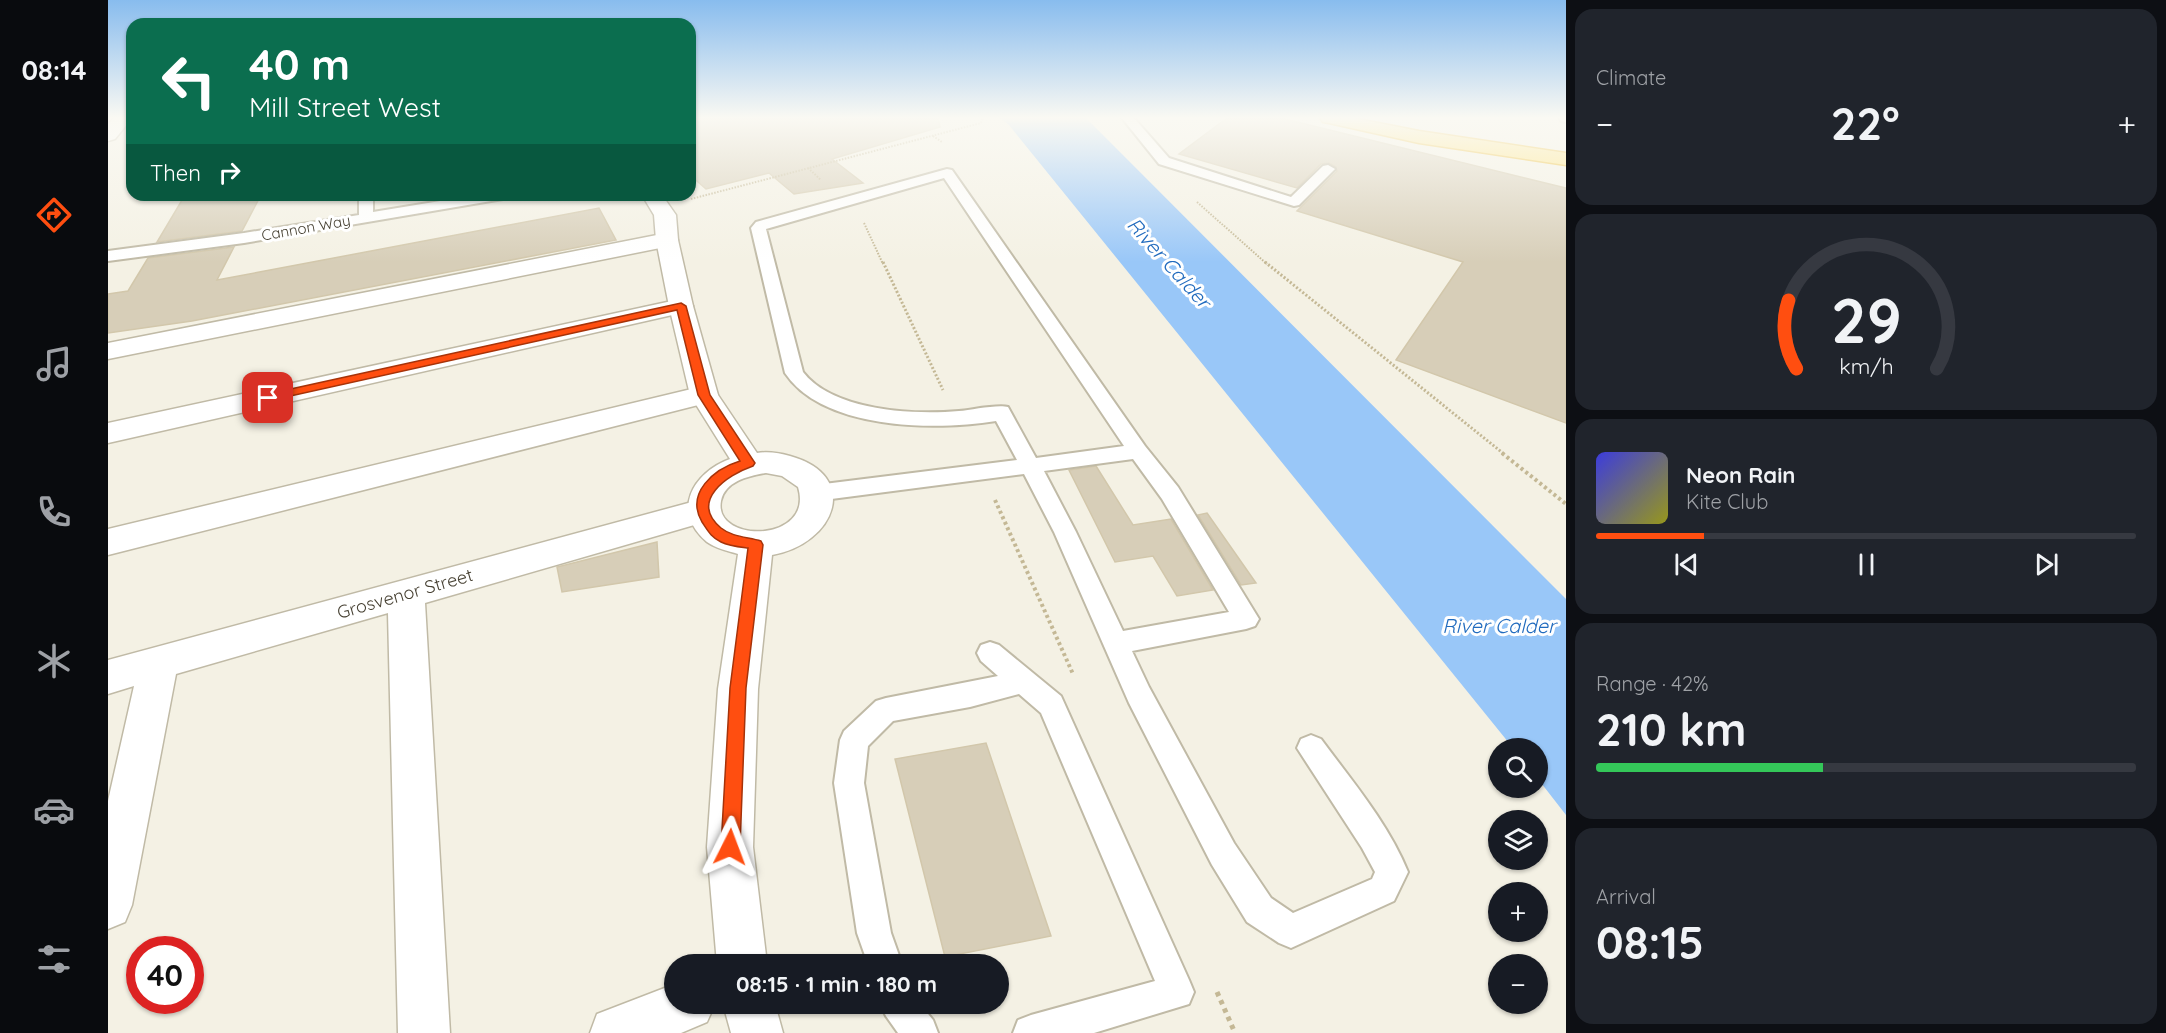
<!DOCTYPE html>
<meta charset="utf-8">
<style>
:root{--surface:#171b24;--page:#20242c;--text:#f1f3f6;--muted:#9ea1a6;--line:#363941;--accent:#ff4e10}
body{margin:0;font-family:Quicksand,sans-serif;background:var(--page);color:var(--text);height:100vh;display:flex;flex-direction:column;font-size:22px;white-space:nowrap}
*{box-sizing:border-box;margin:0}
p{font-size:20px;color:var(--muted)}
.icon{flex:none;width:33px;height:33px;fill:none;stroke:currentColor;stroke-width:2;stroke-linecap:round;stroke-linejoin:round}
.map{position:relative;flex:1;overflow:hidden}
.drawer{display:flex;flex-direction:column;gap:9px;padding:9px;background:#0d0f14;width:600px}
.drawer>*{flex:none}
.top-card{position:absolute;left:18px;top:18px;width:570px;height:183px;border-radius:18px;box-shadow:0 2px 4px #0004;background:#0b6e4f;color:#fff;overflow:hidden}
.buttons{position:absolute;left:1380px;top:738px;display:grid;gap:12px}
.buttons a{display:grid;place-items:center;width:60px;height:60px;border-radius:50%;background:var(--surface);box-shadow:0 2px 4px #0004;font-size:30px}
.speed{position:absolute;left:18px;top:936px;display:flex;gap:12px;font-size:30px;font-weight:700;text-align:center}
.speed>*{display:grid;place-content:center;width:78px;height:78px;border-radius:50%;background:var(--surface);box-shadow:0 2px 4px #0004;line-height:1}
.speed .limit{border:9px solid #d22;background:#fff;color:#111}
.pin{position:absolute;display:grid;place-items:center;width:51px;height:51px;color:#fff;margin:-26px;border-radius:12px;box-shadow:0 3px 9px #0006}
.me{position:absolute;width:66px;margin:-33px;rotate:3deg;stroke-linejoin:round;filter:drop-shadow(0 0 4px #0008)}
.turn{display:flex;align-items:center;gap:21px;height:126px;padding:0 24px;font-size:27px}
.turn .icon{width:78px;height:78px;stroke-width:2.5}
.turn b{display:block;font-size:42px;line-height:51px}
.then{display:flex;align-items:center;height:57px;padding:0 24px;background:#0003;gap:12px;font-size:22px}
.big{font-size:45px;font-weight:800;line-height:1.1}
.drawer .widget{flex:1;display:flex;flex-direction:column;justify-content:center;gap:9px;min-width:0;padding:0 21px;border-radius:18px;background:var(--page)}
.drawer .dial{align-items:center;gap:0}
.dial svg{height:156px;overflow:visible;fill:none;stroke:var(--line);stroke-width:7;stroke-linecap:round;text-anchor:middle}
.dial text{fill:var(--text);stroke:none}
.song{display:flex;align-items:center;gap:18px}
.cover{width:72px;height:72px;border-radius:9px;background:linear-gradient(135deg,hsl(240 70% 55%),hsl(60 70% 35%))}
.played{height:6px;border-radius:3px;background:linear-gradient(90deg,var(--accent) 20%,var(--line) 20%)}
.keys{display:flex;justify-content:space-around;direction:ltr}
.heat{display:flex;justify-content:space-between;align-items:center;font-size:33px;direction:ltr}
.charge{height:9px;border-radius:4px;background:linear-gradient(90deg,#34c759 42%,var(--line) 0)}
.trip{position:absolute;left:556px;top:954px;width:345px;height:60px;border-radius:30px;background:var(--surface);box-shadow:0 2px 4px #0004;font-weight:800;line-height:60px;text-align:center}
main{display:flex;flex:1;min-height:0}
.menu{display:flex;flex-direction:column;width:108px;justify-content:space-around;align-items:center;background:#090b0e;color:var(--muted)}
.menu .icon{width:42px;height:42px}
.menu .current{color:var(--accent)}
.menu b{font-size:27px;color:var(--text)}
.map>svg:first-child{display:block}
.water{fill:#99c7f8}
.building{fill:#d7ceb8;stroke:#d2c7ab;stroke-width:1.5}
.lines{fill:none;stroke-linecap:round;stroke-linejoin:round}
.service-casing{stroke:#c0baa6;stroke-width:4}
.minor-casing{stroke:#c0baa6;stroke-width:3}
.tertiary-casing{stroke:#c0baa6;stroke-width:3}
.trunk-casing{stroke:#eeba24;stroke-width:3}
.path-far3{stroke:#c4b895;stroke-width:2;stroke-dasharray:1.5 1.5;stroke-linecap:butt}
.path-far2{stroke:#c4b895;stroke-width:3;stroke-dasharray:2 2;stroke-linecap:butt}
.path-far1{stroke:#c4b895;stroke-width:4;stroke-dasharray:3 3;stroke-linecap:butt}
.path{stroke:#c4b895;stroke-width:5;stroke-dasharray:4.5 4.5;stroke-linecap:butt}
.service{fill:#fff;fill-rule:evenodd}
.minor{fill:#fff;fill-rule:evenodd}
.tertiary{fill:#fff;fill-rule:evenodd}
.trunk{fill:#ffe47b;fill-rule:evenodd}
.route{fill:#ff4e10;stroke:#a6330a;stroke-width:1.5}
.labels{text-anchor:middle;stroke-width:6;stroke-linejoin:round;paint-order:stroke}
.far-street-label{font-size:15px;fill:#474133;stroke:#fff}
.street-label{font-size:18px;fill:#474133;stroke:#fff}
.water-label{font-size:20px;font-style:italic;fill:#216bbe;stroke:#fff}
</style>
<main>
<nav class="menu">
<b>08:14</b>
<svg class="icon current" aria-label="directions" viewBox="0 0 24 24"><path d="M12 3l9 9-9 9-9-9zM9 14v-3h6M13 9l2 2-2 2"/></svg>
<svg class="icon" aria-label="music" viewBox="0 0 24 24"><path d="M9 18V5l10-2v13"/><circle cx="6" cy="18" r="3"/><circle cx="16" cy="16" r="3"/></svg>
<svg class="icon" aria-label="phone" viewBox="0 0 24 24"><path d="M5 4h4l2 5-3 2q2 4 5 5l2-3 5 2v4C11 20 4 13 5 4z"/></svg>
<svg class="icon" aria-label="climate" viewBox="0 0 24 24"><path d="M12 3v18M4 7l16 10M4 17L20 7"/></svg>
<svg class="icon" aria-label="car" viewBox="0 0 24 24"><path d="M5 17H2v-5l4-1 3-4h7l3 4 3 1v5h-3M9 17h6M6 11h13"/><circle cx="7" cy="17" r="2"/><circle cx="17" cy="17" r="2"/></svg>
<svg class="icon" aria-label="filters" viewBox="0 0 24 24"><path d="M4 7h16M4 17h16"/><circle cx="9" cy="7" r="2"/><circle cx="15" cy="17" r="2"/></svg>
</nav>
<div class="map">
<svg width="1458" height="1033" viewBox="0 0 1458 1033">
<rect width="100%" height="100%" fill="#f4f1e4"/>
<!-- water -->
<path class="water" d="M892,118H978L1458,599V815L1430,779V748H1405L901,125Z"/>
<!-- building -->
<path class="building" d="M582,118H830L832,127L724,159L755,183L686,194L661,173L598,189L582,175Z
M1119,118H1173L1458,188V423L1288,360L1355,262L1189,211L1229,171L1228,167L1221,163L1213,164L1189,188L1071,154Z
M77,195H153L134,231L49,242Z
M491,208L508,240L84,321L0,333V294L20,291L40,258L126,247L109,280Z
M988,466L1025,525L1063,519L1105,590L1069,596L1045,556L1007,562L961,470Z
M1099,513L1148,583L1133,585L1090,515Z
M549,542L551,577L454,592L449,567Z
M878,743L943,936L837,957L787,759Z"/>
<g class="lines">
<!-- service casing -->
<g class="service-casing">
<path id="service" d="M1014,118H1026L1061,158L1183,197L1215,166L1220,165L1227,169L1191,205L1186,206L1051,164Z
M1451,118H1458V122L1453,121Z
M839,169L844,170L1037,446L1070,487L1151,619L1147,626L1138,629L1024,651L1041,687L1126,843L1163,898L1185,913L1264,879L1267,872L1254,848L1189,748L1193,739L1203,735L1213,739C1244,781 1280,823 1300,872L1286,901L1183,948L1171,943L1139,922L1104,865L1021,703L946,532L916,474L708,501L700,499L697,493L700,487L708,485L909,460L888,421C827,431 715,430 677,373L643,228L648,222ZM836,178L1016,446L928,458L900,407C890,404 863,410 851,411C805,415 725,411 695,372L658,229ZM1025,459L1054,499L1121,612L1015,631L968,532L936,471Z
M251,195H265V212L369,195H402L395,199L136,243L0,261V251L136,233L251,215Z
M882,642L891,645L953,696L1081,980L1086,992L1081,1004L986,1033H905L910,1020L923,1015L1047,981L933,713L911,694L862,707L785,721L760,746L756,783L783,933L794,964H760L749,933L726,783L732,740L736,731L768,701L778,698L890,676L873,661L869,653L873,645Z
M772,1004H812L825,1020L830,1033H790L778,1016Z"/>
</g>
<!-- minor casing -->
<g class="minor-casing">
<path id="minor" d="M6,118H24L7,139L0,141V124Z
M559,233L567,235L570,240L567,245L0,359V343Z
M573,299L582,301L585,306L582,311L0,443V423Z
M596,386L606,389L610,395L606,401L0,555V529Z
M595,499L607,503L611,511L607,519L317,603L342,1033H290L280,613L68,674L24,905L17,922L0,929V801L26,686L0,694V660Z
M567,984V1004H607L599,1022L573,1033H482L489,1014Z"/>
</g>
<!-- tertiary casing -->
<g class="tertiary-casing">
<path id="tertiary" d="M534,195H554L568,215L570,240L585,306L610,395L649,453C661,451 671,453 682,456C754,476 727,544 664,555L650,689L645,847L659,964H609L599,847L610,689L630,554C620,551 607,548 599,542C563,512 584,473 622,459L582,395L561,306L548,240L546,215ZM658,473L674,476L690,487C707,543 605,544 613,501C617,481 641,476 658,473Z
M615,1004H667L675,1033H623Z"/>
</g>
<!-- trunk casing -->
<g class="trunk-casing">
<path id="trunk" d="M1212,118H1245L1311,131L1458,153V165L1311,143L1221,123L1215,122Z"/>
</g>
<!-- path-far3 -->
<path class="path-far3" d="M825,136L834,142
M700,168L713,180
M583,199L873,123L875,118
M1089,202L1159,264
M756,223L775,264"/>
<!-- path-far2 -->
<path class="path-far2" d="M775,262L835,390
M1157,262L1396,454"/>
<!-- path-far1 -->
<path class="path-far1" d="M1394,453L1458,504
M887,500L965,674"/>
<!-- path -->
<path class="path" d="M1109,992L1127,1033"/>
<!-- service -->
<use href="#service" class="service"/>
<!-- minor -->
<use href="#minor" class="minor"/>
<!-- tertiary -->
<use href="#tertiary" class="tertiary"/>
<!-- trunk -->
<use href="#trunk" class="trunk"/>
</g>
<!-- sky -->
<linearGradient id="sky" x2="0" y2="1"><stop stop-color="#88bcee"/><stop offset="0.45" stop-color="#faf9f3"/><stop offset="1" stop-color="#faf9f3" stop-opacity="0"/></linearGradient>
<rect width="1458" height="262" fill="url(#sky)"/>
<!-- route -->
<path class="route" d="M573,303L578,306L602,395L647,463L645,466C619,475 581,501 613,528C624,537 640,537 653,541L655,545L638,688L632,847L629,853L622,856L616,853L613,847L622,688L640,548C632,547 621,546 613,542C603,537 600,531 594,522C577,493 606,469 632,461L590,395L569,310L160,401L154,398L160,394Z"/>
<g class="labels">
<!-- far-street labels -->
<g class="far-street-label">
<text transform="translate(198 228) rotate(-10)" y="5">Cannon Way</text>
</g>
<!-- street labels -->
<g class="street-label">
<text transform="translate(297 594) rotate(-16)" y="6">Grosvenor Street</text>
</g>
<!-- water labels -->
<g class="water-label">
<text transform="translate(1061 263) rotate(48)" y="7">River Calder</text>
<text x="1391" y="633">River Calder</text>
</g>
</g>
</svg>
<div class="buttons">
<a><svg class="icon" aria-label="search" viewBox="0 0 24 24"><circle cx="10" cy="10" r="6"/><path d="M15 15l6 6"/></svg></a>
<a><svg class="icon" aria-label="layers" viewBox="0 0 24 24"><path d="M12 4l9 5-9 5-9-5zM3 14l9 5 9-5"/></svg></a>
<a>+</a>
<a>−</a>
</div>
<div class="speed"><div class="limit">40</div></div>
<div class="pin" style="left:160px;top:398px;background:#d93025"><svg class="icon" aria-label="arrive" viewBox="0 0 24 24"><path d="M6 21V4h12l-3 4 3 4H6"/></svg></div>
<svg class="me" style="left:622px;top:847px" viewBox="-20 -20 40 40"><path d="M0-17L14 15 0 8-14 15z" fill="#ff4e10" stroke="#fff" stroke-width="4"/></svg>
<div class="trip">08:15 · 1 min · 180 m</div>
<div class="top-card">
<div class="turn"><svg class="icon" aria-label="left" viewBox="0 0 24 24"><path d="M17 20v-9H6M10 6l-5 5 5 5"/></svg><div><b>40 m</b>Mill Street West</div></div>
<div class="then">Then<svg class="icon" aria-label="right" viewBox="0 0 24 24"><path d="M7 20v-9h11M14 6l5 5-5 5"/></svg></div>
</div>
</div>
<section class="drawer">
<div class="widget"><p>Climate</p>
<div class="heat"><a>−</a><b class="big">22°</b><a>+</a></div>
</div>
<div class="widget dial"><svg viewBox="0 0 100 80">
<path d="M14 69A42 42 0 1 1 86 69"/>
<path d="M14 69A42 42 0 0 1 10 34" stroke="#ff4e10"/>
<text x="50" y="56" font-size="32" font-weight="700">29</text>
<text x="50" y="72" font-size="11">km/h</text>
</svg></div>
<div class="widget">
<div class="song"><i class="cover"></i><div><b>Neon Rain</b><p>Kite Club</p></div></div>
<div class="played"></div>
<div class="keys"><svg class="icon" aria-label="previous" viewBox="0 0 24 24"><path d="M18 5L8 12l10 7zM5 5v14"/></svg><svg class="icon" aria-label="pause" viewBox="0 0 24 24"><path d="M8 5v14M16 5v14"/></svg><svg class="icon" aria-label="next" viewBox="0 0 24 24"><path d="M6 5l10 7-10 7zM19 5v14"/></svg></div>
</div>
<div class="widget"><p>Range · 42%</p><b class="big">210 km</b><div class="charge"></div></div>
<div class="widget"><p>Arrival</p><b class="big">08:15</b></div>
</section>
</main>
